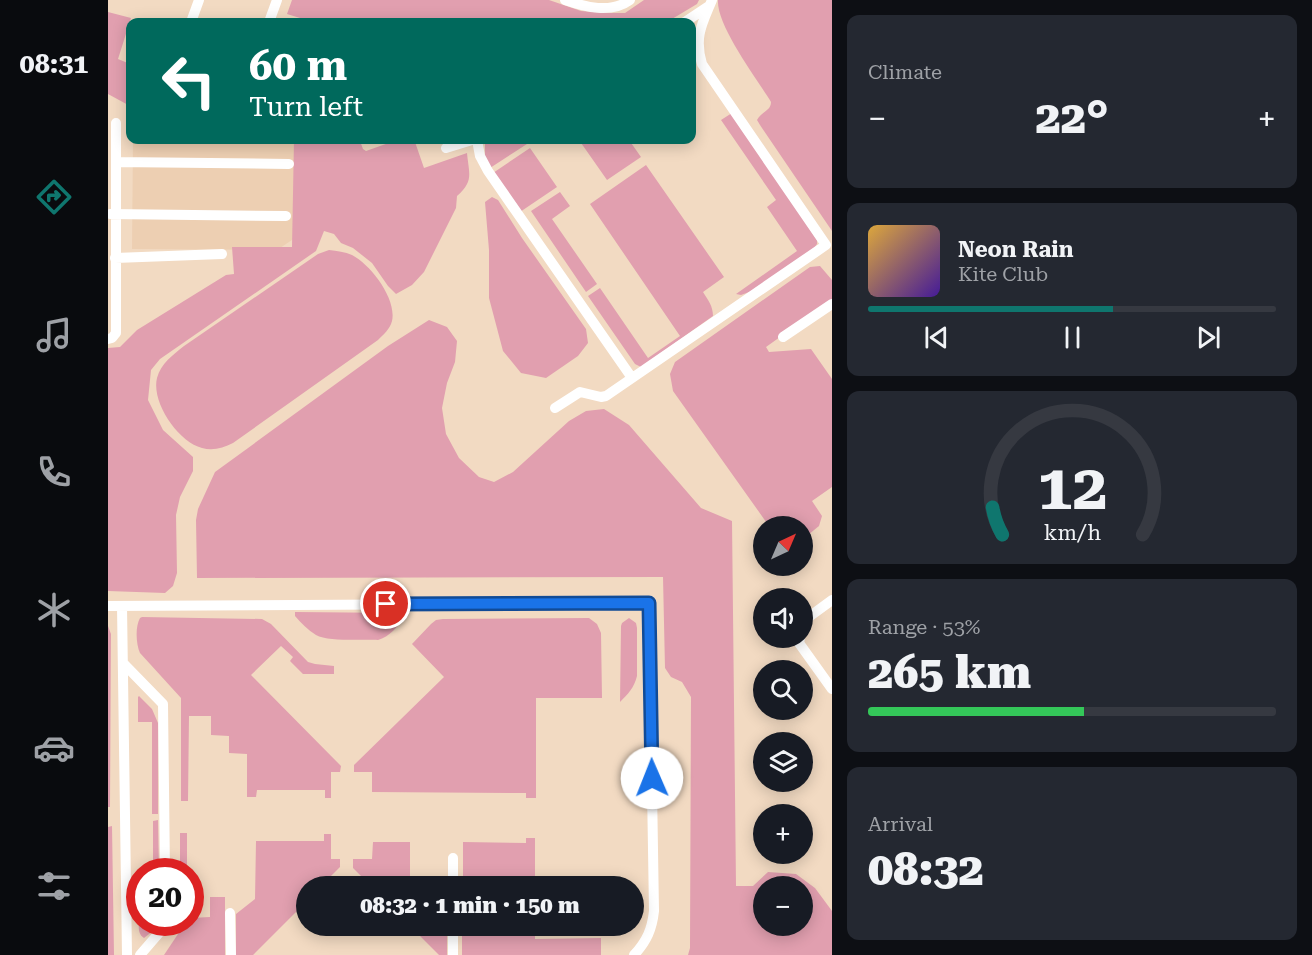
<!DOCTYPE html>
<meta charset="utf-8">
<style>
:root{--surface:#171b24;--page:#242831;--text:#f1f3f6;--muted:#9ea1a6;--line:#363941;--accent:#0f766e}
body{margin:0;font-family:"Roboto Serif",serif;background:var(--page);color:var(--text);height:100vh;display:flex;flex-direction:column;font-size:22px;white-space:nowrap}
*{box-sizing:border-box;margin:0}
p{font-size:20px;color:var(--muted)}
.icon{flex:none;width:33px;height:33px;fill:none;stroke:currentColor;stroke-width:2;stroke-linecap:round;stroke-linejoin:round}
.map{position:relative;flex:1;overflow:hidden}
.drawer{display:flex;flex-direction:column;gap:15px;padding:15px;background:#0d0f14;width:480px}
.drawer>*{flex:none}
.banner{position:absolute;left:18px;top:18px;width:570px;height:126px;border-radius:12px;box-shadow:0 3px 15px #0003;background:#00695c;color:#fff;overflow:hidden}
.needle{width:39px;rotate:44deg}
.controls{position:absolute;left:645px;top:516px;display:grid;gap:12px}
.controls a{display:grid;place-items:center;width:60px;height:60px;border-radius:50%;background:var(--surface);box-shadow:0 3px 15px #0003;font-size:30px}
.speed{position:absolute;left:18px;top:858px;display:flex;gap:12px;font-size:30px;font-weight:700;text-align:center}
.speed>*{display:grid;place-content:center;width:78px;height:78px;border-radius:50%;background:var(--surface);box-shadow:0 3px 15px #0003;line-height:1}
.speed .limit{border:9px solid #d22;background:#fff;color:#111}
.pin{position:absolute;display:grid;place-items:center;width:51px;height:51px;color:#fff;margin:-26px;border:3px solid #fff;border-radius:50%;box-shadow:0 2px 6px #0007}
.me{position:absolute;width:66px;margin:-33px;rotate:359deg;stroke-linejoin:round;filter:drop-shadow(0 0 4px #0008)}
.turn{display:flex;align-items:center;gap:21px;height:126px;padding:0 24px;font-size:27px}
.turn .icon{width:78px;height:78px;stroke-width:2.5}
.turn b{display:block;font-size:42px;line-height:51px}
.big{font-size:45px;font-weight:800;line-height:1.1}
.drawer .tile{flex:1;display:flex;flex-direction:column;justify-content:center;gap:9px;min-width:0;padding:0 21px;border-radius:12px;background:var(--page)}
.drawer .dial{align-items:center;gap:0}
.dial svg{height:156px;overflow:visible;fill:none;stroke:var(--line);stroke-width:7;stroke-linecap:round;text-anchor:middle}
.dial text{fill:var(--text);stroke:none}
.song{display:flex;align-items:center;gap:18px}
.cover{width:72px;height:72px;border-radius:9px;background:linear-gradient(135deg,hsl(40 70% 55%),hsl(260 70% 35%))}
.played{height:6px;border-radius:3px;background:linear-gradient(90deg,var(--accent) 60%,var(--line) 60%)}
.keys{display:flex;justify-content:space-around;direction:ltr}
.heat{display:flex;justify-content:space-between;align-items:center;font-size:33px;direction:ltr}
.charge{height:9px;border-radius:4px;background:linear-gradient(90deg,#34c759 53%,var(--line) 0)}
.trip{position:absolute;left:188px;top:876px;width:348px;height:60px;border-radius:30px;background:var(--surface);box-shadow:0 3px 15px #0003;font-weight:800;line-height:60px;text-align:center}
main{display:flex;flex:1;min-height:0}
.menu{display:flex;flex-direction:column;width:108px;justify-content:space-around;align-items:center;background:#090b0e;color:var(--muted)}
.menu .icon{width:42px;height:42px}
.menu .on{color:var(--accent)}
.menu b{font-size:27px;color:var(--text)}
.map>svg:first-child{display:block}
.built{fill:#edcfb2}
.green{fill:#e19faf;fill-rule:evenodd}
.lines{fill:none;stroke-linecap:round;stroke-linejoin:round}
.service{stroke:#fff;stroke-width:10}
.route-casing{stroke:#114b97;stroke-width:15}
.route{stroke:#1a73e8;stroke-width:10}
</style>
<main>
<nav class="menu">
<b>08:31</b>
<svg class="icon on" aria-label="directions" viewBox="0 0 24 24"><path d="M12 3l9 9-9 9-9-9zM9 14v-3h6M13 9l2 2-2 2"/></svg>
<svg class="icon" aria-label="music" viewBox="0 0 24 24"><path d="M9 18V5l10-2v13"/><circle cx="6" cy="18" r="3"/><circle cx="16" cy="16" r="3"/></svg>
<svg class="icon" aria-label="phone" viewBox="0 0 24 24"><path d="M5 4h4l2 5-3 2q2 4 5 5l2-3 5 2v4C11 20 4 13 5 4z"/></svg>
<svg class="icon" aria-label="climate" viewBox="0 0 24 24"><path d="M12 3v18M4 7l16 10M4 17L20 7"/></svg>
<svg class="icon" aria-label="car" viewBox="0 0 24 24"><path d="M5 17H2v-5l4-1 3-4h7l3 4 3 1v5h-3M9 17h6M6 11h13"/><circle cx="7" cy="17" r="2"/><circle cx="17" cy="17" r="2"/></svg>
<svg class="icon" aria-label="filters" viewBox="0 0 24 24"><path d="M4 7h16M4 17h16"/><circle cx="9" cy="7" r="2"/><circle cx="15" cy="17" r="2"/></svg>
</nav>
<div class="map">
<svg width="724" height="955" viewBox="0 0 724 955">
<rect width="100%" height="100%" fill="#f2dac2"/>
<!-- built -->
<path class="built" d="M25,140H194L193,234L169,250L24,249Z"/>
<!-- green -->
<path class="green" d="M184,0H441L473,11L496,13H517L536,0H591L589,4L559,22H205L179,14Z
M610,0H724V231L652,125L649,120C653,112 663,111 663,102C649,79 608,25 610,0Z
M0,12L23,18L10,59L22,64V106L0,94Z
M624,113L709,240V244L706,248L644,291L633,295L628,294L689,251L659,207L668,200L613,120Z
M186,140H248L252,141L255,149L258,151L289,140H314L307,142L316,168L359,153C361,174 366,181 349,196L348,208L316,272L304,285L288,294L280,286L264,263L245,248L233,243L226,234L216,231L208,251L52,359L43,370L40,400L55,430L85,457V471L72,497L68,515L69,573L65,586L57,593L0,591V348L12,347L29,330L118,275L126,274L124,247H184Z
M377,140H416L419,144L382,168L377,157Z
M471,140H521L533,157L499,180Z
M422,148L449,187L412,212L385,173Z
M538,165L616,277L595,292C600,300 605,306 605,316L533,367L527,364L480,296L492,288L540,358L572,336L482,204Z
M452,192L462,206L444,219L489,284L478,292L423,211Z
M384,197L390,200L414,238L478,329L480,343L470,356L438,378L413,373L395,351L381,298V250L377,202Z
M221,250C229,251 237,252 244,255C263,265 289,299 284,321C282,329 275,335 270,340L125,443C115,448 105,451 94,448C70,442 43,402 49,378C53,363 65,355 76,346L210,254Z
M712,266L724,280V300L658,347L661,352L703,349L724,379V487L704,501L714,516L711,526L695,539L694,526H661L565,391L562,374L567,362L702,267Z
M321,320L339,327L349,341L347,362L339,383L334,408L338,434L351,458L371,477L386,482L405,472L461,421L478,411L496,409L521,425L593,508L624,521L628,886H645L660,872L688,874L707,888L724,911V955H580L582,948L583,697L574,682L563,677L557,668L555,577L89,578L88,520L90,509L107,472L280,346ZM656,886H694V926H656Z
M187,612L294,613L296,616C291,626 281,637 270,640C255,639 220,642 208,635C200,630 193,623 187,616Z
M34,617L154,619L163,624L200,662L207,664L226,666V674H195L182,661L185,657L173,646L143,675L233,766L232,772H223V798H217V790H149L148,797H139V754L121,753V736L103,735V716H81L80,801H73V698L32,653C28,644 27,627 32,618Z
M481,618L489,624L493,633L494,698H428V798H418V793L264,792V772H246V765L336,677L304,644L323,624L328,620L335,619Z
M521,618L528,623L529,628V676C526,688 520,694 512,702L513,626L514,623Z
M0,626L3,634L2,807H0Z
M31,696L44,709L50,723V814H44V722H30V697Z
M50,820L51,871H45V821Z
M4,826L6,955H0V827Z
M72,833H79V871H72Z
M216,834H223V859H232V867L213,886H198V902L145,955H128V914L147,899L148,841H216Z
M418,838H427V886H355V842L418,843Z
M265,842H302V877L316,886H263L245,868V859H264Z
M102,897H117V955H56L72,931V923L82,922L83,918L102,917Z
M31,918L32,922L51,923L50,927L36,938C29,934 31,925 31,918Z
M302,926H339V955H331Z
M354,926H427V939L493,938V955H354Z"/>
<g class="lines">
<!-- service -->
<path class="service" d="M457,0C477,7 503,14 522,0
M83,22L91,0
M161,22L169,0
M577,22L601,6
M369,140L372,156L380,171L524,378
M338,148L364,140
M8,162L181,164
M2,214L178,216
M7,258L114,254
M675,337L724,304
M0,339L4,338L8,333V123
M447,408L472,392L493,397L498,396L718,245L594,64C586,37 594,24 604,0
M0,606L541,603L546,911C544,929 539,941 526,955
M14,606L19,955
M694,622L724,600
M692,638L691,643L724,689
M15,663L55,704L57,872
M345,886V858
M122,913L123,955
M32,955L57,926V922
M345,955V926"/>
</g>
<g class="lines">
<!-- route casing -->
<g class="route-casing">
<path id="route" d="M278,604L541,603L544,778"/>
</g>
<!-- route -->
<use href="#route" class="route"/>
</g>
</svg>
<div class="controls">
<a><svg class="needle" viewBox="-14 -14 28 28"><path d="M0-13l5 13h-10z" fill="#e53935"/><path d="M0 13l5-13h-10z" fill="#9ea1a6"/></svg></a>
<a><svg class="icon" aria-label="sound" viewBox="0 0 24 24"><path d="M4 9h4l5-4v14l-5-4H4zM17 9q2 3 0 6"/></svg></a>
<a><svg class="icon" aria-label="search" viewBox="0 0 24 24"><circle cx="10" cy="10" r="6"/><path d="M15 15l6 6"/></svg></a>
<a><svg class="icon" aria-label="layers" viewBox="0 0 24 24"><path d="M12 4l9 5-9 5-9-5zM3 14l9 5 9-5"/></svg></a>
<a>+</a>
<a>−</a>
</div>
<div class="speed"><div class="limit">20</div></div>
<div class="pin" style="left:278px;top:604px;background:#d93025"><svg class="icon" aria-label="arrive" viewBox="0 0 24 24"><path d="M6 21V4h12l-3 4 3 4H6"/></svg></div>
<svg class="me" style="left:544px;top:778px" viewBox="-20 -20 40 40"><circle r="19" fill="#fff"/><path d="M0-13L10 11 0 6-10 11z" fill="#1a73e8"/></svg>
<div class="trip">08:32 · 1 min · 150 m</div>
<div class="banner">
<div class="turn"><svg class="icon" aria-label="left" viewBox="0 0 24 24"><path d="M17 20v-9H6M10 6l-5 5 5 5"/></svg><div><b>60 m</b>Turn left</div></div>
</div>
</div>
<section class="drawer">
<div class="tile"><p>Climate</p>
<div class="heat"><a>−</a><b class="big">22°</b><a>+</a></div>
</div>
<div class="tile">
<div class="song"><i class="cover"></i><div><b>Neon Rain</b><p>Kite Club</p></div></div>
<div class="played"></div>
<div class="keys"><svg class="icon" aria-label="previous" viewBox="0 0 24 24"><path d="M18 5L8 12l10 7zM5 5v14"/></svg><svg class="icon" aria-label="pause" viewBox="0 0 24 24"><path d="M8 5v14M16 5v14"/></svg><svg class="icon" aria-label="next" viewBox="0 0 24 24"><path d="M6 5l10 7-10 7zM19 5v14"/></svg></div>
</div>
<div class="tile dial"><svg viewBox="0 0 100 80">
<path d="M14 69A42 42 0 1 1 86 69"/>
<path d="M14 69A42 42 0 0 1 9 55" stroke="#0f766e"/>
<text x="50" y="56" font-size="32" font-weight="700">12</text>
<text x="50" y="72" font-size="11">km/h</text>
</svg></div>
<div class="tile"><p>Range · 53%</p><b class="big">265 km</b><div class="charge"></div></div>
<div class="tile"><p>Arrival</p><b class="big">08:32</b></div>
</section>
</main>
